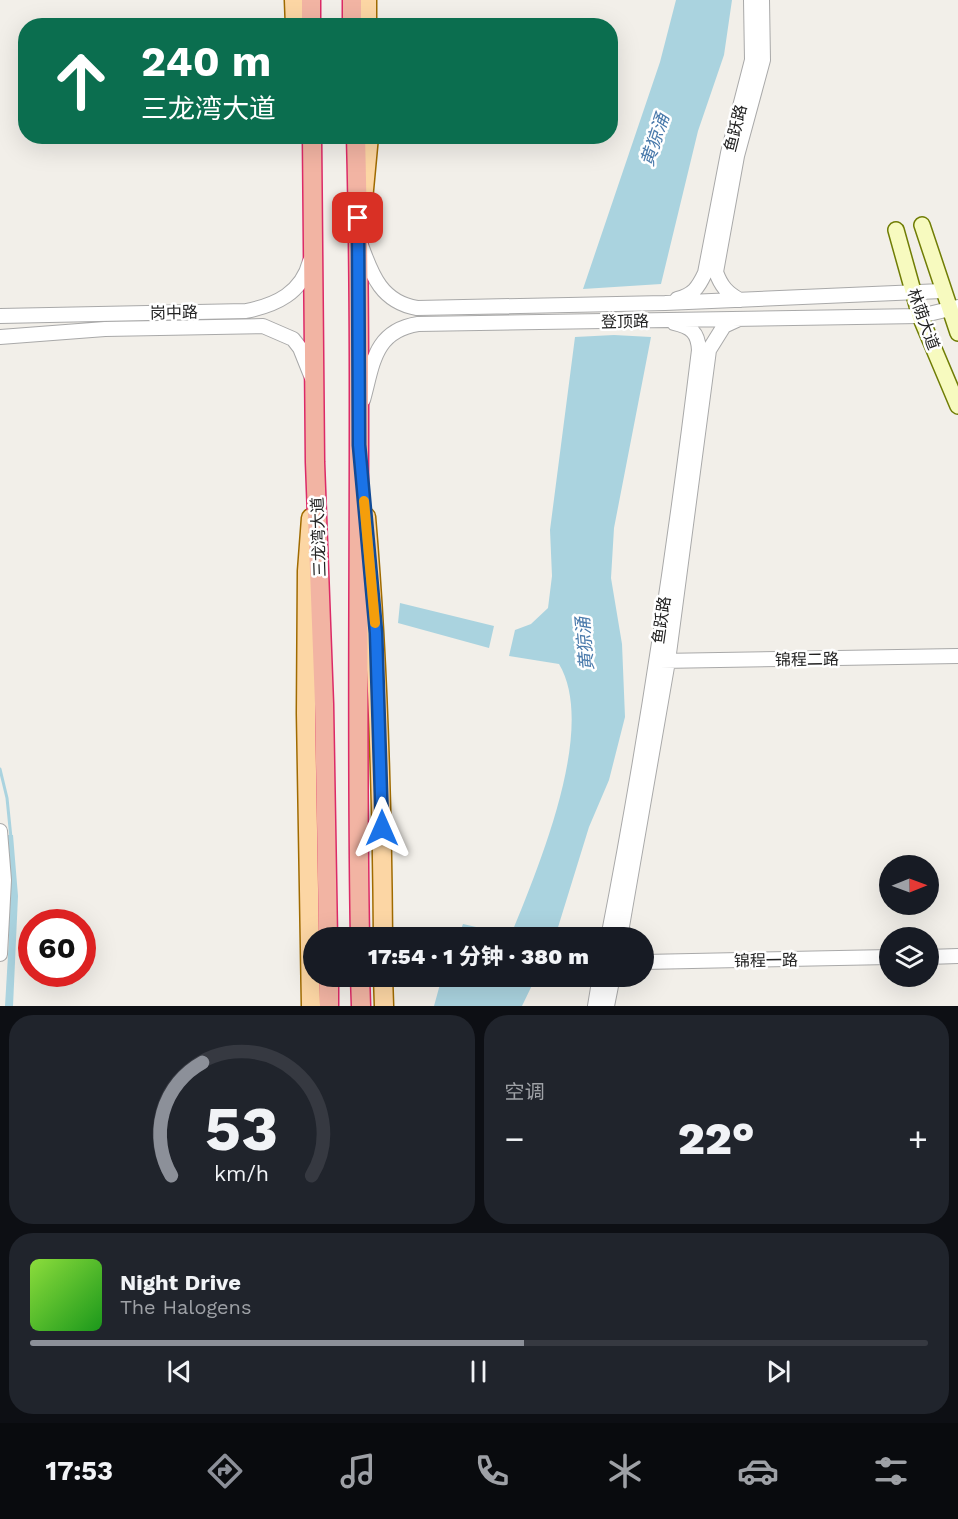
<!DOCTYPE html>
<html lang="zh">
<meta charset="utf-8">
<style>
:root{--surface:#171b24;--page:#20242c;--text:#f1f3f6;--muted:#9ea1a6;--line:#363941;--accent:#8c9099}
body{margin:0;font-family:"Work Sans","Noto Sans SC",sans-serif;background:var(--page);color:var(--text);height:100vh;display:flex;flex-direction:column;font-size:22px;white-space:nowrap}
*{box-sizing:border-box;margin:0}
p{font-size:20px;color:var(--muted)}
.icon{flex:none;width:33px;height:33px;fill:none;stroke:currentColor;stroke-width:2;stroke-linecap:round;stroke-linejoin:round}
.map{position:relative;height:1006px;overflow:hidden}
.panel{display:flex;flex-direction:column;gap:9px;padding:9px;background:#0d0f14;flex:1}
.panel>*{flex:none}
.top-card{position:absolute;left:18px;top:18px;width:600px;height:126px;border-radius:24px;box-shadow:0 6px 24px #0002;background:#0b6e4f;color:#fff;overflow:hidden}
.needle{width:39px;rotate:89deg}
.fabs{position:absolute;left:879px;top:855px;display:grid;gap:12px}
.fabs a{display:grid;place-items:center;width:60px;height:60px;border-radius:50%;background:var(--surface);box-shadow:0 6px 24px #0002;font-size:30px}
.speed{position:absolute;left:18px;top:909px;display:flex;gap:12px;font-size:30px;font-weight:700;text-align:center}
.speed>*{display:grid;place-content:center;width:78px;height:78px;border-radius:50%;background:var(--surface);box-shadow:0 6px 24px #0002;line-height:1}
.speed .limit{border:9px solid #d22;background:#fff;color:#111}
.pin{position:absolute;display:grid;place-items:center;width:51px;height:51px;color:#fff;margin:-26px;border-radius:12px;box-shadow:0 3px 9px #0006}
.me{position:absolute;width:66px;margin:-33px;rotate:0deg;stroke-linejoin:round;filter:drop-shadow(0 0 4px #0008)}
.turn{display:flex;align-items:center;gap:21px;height:126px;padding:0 24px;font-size:27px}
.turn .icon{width:78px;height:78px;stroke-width:2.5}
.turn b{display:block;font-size:42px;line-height:51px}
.big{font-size:45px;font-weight:800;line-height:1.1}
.panel .card{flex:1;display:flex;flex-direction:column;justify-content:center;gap:9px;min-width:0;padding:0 21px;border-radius:24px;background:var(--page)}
.panel .dial{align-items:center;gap:0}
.dial svg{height:156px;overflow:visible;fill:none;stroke:var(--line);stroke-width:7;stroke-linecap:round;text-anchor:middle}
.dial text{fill:var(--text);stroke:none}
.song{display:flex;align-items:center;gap:18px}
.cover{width:72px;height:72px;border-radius:9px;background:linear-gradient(135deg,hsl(90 70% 55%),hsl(120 70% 35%))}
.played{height:6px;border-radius:3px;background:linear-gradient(90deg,var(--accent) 55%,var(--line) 55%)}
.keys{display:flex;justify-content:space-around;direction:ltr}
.heat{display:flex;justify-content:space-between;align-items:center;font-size:33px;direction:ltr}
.panel .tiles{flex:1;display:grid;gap:9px;grid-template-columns:1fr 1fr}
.card:last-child{grid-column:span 2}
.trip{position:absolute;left:303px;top:927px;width:351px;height:60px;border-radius:30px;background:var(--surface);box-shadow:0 6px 24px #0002;font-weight:800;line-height:60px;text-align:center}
.tab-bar{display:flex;height:96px;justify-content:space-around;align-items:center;background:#090b0e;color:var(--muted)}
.tab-bar .icon{width:42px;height:42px}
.tab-bar .on{color:var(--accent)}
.tab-bar b{font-size:27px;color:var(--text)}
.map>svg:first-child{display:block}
.water{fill:#aad3df}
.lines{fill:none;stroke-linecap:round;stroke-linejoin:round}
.stream{stroke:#aad3df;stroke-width:3}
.tertiary-casing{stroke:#a9a9a9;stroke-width:16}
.secondary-casing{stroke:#707d05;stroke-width:18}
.primary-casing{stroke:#a06b00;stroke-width:21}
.trunk-casing{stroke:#dc2a67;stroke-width:21}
.tertiary{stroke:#fff;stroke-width:14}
.secondary{stroke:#f7fabf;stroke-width:15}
.primary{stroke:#fcd6a4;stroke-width:18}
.trunk{stroke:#f2b4a3;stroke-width:18}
.route-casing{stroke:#114b97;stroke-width:15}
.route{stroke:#1a73e8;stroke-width:10}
.slow{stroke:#f59e0b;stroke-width:10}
.labels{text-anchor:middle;stroke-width:5;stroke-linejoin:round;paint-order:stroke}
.street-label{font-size:16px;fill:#222;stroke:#fff}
.water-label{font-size:18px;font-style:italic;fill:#4a7aab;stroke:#fff}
</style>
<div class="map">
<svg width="958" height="1006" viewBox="0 0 958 1006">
<rect width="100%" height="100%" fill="#f2efe9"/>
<!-- water -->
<path class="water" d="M676,0H732L724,55L698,131L661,284L583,289L660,62Z
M614,335L651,337L614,528L611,578L622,644L625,717L609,780L589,827L555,937H458L463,924L511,935C537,870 598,729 559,664L509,656L515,630L531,624L548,608L552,576L550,530L575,337Z
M400,603L494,626L489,648L398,623Z
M8,835H13L18,896L13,1006H5L9,938Z
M442,977V976L536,977L522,1006H434Z"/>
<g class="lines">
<!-- stream -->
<path class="stream" d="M0,769L7,798L11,838"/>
<!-- tertiary casing -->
<g class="tertiary-casing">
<path id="tertiary" d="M361,245C372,276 382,302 417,308L665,303L942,291
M677,299C693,295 698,288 705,273L728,153L752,60L751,0
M740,300C727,293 721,286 716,272L737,156L763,60L762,0
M0,316L246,311C276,305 302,293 310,261
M0,337L105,329L263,326L293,339L300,348L312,378
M363,400C373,364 374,331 418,324L920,316L958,307
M660,661L958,656
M0,831L4,880L0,954
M608,938C646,744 675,547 699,350C698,332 691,327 674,323
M620,938L668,661L709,350L724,326L737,320
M928,957L958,956
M644,962L890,957
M595,1006L600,976
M607,1006L613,976"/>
</g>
<!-- secondary casing -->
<g class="secondary-casing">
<path id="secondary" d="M922,225L958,333
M896,230L920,316L958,406"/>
</g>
<!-- primary casing -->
<g class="primary-casing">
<path id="primary" d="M294,0L295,26
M367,0V26
M363,200L369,136
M366,517C378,657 382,797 383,938
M383,976L384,1006
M311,1006L306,713L307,571L311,518"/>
</g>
<!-- trunk casing -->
<g class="trunk-casing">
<path id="trunk" d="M311,0V26
M352,0V26
M312,136L315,462L324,704L328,938
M356,136C363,403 355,670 360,938
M329,976V1006
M360,976L361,1006"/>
</g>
<!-- tertiary -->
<use href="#tertiary" class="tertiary"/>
<!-- secondary -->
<use href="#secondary" class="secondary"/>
<!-- primary -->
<use href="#primary" class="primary"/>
<!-- trunk -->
<use href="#trunk" class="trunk"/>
</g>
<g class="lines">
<!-- route casing -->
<g class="route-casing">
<path id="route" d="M358,218L359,445L376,633L382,828"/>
</g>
<!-- route -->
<use href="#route" class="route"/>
<!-- slow -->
<path class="slow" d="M364,501L375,623"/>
</g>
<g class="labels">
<!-- street labels -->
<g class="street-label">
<text transform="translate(735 128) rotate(-76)" y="6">鱼跃路</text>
<text transform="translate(174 312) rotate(-1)" y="6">岗中路</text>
<text transform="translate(924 319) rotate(70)" y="6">林荫大道</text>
<text transform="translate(625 321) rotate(-1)" y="6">登顶路</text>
<text transform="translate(318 537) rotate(-92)" y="6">三龙湾大道</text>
<text transform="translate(661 620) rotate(-82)" y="6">鱼跃路</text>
<text transform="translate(807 659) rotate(-1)" y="6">锦程二路</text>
<text transform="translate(766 960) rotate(-1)" y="6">锦程一路</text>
</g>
<!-- water labels -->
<g class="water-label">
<text transform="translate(655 140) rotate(-72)" y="6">黄猄涌</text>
<text transform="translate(585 644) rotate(-95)" y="6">黄猄涌</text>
</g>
</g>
</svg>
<div class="fabs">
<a><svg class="needle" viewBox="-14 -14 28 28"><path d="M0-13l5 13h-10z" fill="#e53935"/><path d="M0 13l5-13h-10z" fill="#9ea1a6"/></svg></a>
<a><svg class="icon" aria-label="layers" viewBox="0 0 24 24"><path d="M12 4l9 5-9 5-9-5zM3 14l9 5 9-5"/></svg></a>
</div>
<div class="speed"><div class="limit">60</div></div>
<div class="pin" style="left:358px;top:218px;background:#d93025"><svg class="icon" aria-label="arrive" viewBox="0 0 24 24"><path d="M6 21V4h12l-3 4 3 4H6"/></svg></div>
<svg class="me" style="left:382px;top:828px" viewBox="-20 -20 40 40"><path d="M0-17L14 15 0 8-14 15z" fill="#1a73e8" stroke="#fff" stroke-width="4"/></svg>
<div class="trip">17:54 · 1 分钟 · 380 m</div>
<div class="top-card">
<div class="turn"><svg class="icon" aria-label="ahead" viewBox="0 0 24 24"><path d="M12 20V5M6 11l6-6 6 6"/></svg><div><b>240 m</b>三龙湾大道</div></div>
</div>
</div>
<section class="panel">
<div class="tiles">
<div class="card dial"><svg viewBox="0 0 100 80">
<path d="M14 69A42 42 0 1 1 86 69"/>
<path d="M14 69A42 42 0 0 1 30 11" stroke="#8c9099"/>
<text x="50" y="56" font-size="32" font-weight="700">53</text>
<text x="50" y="72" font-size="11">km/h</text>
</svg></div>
<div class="card"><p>空调</p>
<div class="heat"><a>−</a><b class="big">22°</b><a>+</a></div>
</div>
<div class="card">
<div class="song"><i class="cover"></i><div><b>Night Drive</b><p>The Halogens</p></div></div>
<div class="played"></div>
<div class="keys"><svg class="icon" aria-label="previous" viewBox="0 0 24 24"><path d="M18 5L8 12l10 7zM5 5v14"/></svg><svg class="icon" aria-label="pause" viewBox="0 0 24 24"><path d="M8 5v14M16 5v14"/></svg><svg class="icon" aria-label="next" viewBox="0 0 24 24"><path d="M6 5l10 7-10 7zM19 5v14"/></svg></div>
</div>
</div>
</section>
<nav class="tab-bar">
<b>17:53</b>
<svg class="icon on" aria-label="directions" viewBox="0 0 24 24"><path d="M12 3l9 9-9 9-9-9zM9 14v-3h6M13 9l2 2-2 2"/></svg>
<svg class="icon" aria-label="music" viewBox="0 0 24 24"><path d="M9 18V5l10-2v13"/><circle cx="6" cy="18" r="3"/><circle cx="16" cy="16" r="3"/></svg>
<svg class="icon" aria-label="phone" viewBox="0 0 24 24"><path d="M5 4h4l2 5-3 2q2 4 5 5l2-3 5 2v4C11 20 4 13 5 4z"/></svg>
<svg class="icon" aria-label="climate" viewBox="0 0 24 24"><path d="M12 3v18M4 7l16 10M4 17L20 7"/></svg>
<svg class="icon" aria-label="car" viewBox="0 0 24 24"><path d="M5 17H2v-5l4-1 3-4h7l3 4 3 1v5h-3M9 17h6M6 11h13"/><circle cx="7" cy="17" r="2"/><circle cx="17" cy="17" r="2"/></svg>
<svg class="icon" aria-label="filters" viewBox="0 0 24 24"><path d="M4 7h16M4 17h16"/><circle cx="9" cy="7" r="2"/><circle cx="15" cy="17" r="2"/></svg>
</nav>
